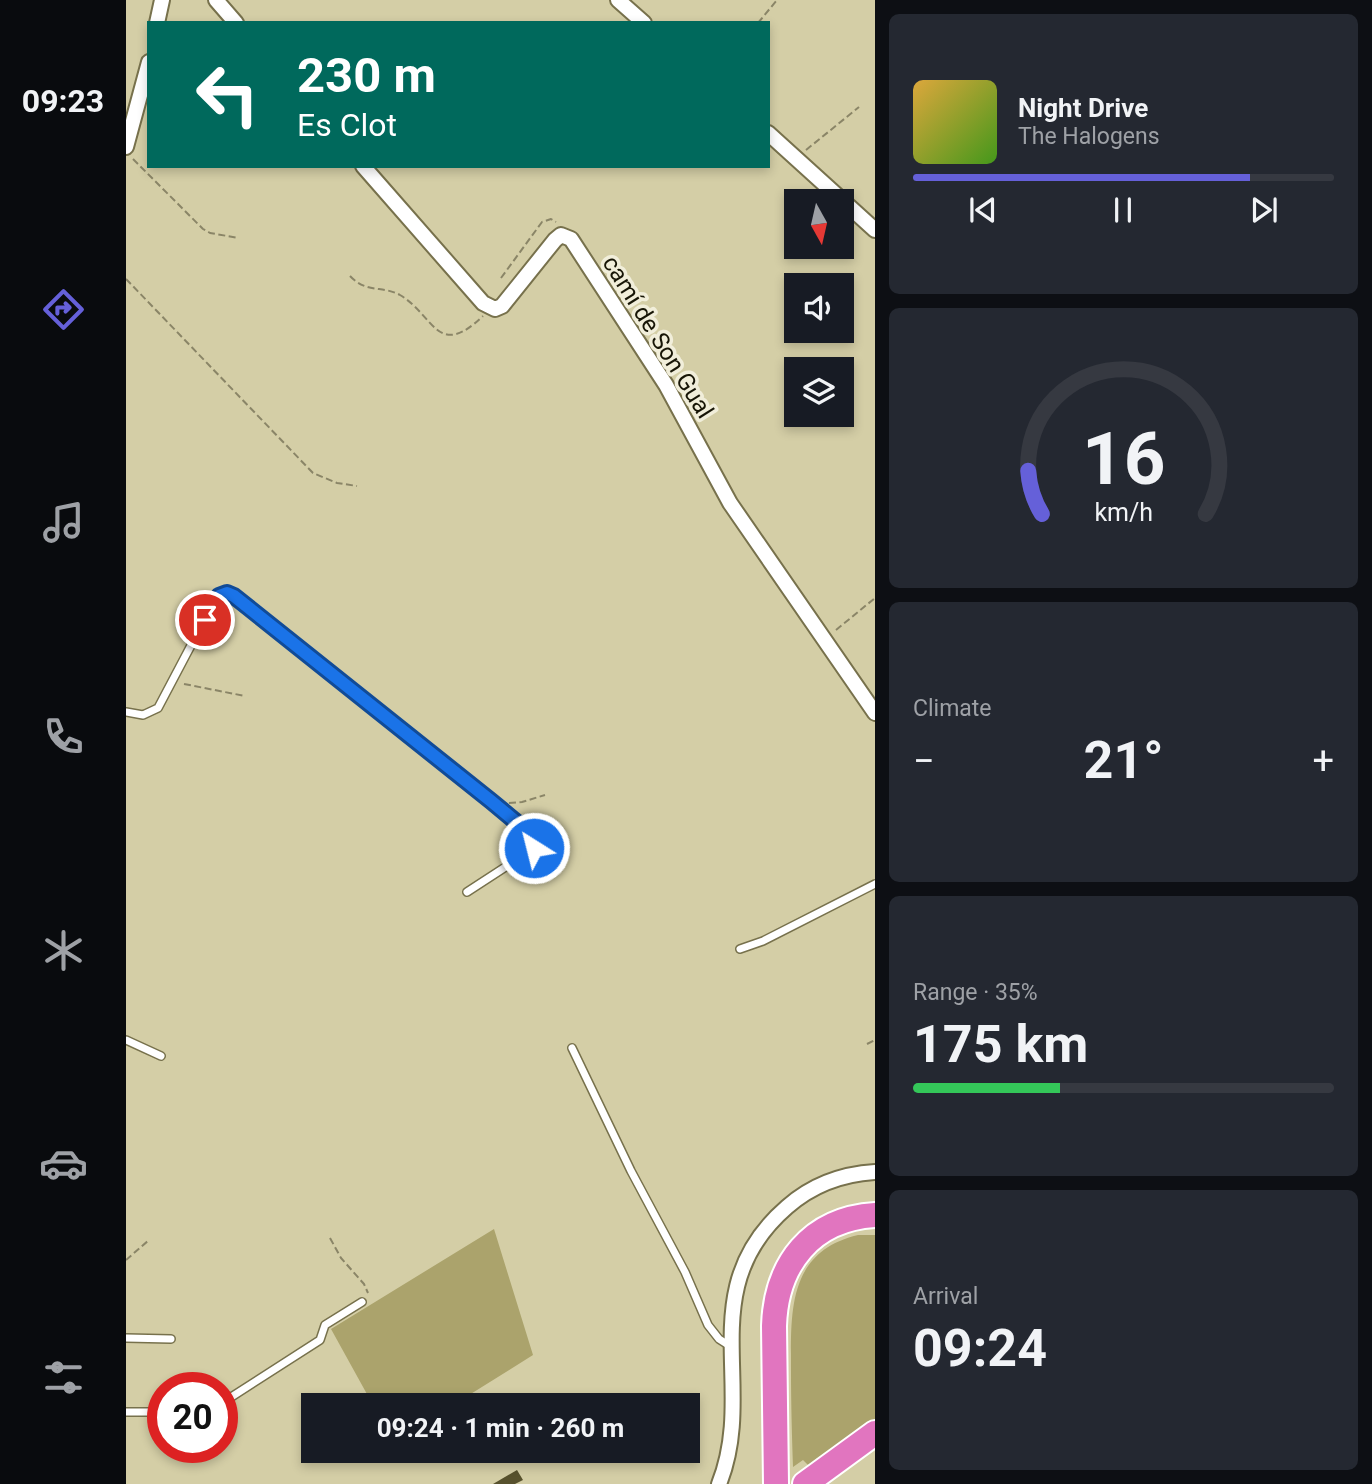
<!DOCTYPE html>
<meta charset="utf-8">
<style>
:root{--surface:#171b24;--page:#242831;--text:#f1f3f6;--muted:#9ea1a6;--line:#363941;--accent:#6560d9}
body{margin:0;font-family:Roboto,sans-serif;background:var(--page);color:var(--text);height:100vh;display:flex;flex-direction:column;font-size:26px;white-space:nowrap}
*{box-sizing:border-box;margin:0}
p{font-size:23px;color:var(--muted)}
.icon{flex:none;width:38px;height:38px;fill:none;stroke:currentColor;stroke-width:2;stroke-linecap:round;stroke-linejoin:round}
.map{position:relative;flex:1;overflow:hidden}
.panel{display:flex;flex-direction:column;gap:14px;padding:14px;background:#0d0f14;width:497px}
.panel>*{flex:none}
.banner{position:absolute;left:21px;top:21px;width:623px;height:147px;border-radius:0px;box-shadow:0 4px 10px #0003;background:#00695c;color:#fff;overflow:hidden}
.needle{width:46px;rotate:172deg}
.buttons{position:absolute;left:658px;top:189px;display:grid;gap:14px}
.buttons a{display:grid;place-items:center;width:70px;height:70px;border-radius:0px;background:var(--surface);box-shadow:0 4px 10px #0003;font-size:35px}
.speed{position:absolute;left:21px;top:1372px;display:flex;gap:14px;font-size:35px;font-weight:700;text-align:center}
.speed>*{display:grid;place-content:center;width:91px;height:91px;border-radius:50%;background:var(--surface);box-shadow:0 4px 10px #0003;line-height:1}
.speed .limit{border:10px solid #d22;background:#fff;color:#111}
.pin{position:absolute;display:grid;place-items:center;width:60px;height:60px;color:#fff;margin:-30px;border:4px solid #fff;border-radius:50%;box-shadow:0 2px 7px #0007}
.me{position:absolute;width:77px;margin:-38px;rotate:324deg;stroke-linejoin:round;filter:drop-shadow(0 0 5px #0008)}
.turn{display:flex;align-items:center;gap:24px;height:147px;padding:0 35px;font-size:32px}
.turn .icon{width:91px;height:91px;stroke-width:2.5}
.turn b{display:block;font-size:49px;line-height:60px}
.big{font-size:52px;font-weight:700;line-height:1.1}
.panel .tile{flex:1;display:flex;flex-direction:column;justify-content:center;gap:10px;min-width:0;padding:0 24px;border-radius:10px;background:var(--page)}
.panel .dial{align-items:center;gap:0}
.dial svg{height:182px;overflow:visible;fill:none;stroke:var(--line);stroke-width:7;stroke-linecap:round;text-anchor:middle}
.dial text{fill:var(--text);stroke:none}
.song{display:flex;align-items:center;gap:21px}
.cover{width:84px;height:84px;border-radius:10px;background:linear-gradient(135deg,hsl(40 70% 55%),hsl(100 70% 35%))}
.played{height:7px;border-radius:4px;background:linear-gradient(90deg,var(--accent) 80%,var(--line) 80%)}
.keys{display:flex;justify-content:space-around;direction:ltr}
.heat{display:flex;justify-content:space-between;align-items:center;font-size:38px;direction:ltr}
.charge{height:10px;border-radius:5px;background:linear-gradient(90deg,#34c759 35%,var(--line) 0)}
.trip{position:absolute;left:175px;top:1393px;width:399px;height:70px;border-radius:0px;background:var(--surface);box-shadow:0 4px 10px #0003;font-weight:700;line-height:70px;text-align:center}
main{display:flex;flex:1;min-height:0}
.tab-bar{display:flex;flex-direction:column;width:126px;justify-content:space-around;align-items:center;background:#090b0e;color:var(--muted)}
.tab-bar .icon{width:49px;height:49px}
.tab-bar .current{color:var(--accent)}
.tab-bar b{font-size:32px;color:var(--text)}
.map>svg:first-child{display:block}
.green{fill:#aba36c}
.building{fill:#57512d}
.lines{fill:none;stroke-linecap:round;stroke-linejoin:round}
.service-casing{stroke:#77714c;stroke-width:10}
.minor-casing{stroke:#77714c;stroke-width:18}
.motorway-casing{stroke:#fff;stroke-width:28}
.path{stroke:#8a8567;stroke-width:2;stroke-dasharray:7 3.5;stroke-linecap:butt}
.service{stroke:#fff;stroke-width:7}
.minor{stroke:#fff;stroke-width:14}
.motorway{stroke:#e175bf;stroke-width:24}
.route-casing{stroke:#114b97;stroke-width:18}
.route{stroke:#1a73e8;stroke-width:12}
.labels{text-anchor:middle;stroke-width:7;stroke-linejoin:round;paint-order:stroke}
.street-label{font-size:24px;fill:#171506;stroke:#f1eeda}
</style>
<main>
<nav class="tab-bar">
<b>09:23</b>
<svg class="icon current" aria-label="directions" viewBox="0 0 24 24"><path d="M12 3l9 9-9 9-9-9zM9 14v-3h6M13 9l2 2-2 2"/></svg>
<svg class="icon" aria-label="music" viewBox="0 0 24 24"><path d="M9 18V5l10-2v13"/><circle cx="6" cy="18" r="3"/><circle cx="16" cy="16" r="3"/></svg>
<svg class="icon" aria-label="phone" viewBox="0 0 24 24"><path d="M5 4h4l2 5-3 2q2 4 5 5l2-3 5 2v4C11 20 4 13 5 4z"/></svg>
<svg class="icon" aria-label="climate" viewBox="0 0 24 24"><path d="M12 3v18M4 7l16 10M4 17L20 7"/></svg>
<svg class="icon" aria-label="car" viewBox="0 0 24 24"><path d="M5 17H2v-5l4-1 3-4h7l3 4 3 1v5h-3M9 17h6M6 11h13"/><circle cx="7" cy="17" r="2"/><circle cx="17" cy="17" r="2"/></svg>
<svg class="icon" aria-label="filters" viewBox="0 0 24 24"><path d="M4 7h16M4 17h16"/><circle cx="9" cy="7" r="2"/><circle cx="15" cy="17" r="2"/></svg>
</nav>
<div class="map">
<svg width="749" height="1484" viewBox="0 0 749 1484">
<rect width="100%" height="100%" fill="#d4cea6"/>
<!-- green -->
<path class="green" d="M368,1229L407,1355L327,1405H247L205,1329Z
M732,1235H749V1423L685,1468L677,1460L667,1467C666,1437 665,1403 665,1371C665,1312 661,1252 732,1235Z"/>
<!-- building -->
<path class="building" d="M391,1470L397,1480L389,1484H367Z"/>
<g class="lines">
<!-- service casing -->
<g class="service-casing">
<path id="service" d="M0,712L17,715L32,708L90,598L96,594H105L407,836L410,843L407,849L341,892
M614,949L637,941L749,884
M0,1040L35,1056
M446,1048L505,1171L559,1272L582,1325L593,1339L604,1346
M0,1338L45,1339
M96,1403L194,1340L199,1325L236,1302
M0,1412H37"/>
</g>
<!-- minor casing -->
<g class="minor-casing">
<path id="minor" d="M90,0L110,23
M492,0L518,23
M31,23L36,0
M642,133L749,230
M0,147L23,62
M237,166L357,303L369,309L376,306L429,240L435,235L445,239L540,385L604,503L749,713
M593,1484C632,1387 565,1290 661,1207C686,1185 716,1174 749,1172"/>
</g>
<!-- motorway casing -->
<g class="motorway-casing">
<path id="motorway" d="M650,1484L648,1326C650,1264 685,1219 749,1215
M679,1484L749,1433"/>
</g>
<!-- path -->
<path class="path" d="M632,23L651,0
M680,150L733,107
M7,159L77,229L84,233L113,238
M224,276C241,294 256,285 274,295C309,316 311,360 357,316
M375,278L416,222L425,219L430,222
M0,279L187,473L211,483L231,486
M710,630L749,598
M58,684L119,696
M383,803L396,802L419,795
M741,1044L749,1040
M204,1238L215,1258L238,1284L242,1293
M0,1260L23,1240"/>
<!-- service -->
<use href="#service" class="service"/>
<!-- minor -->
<use href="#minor" class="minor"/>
<!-- motorway -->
<use href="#motorway" class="motorway"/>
</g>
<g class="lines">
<!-- route casing -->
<g class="route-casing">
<path id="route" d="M79,620L93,596L101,593L108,596L365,801L407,836L409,841L408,848"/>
</g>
<!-- route -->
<use href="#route" class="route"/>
</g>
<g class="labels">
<!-- street labels -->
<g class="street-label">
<text transform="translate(532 337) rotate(58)" y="8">camí de Son Gual</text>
</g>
</g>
</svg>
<div class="buttons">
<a><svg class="needle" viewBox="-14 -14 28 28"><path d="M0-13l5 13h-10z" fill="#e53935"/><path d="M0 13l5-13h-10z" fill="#9ea1a6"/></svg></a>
<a><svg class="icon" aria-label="sound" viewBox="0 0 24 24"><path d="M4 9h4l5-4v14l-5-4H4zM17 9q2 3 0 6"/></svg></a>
<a><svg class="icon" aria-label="layers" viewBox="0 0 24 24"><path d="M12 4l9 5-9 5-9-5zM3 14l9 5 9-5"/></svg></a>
</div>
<div class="speed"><div class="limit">20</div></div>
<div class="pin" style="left:79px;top:620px;background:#d93025"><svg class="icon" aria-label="arrive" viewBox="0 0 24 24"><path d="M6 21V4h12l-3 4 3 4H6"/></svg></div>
<svg class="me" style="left:408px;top:848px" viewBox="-20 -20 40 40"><circle r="17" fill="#1a73e8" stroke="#fff" stroke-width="3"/><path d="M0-11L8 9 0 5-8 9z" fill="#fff"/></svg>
<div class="trip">09:24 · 1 min · 260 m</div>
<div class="banner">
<div class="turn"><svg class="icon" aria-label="left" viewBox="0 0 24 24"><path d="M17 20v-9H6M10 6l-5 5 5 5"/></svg><div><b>230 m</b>Es Clot</div></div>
</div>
</div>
<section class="panel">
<div class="tile">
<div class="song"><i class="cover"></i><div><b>Night Drive</b><p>The Halogens</p></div></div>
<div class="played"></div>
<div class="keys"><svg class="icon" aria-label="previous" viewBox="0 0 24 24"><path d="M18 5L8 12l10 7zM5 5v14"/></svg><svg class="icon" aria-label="pause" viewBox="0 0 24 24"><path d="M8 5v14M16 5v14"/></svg><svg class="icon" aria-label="next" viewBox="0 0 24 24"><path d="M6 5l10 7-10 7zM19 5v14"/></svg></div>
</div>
<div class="tile dial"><svg viewBox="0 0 100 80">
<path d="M14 69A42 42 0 1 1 86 69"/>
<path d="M14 69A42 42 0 0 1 8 50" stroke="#6560d9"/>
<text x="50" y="56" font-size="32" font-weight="700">16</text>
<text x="50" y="72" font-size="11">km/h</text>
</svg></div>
<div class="tile"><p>Climate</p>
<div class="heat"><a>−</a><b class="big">21°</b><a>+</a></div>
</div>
<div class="tile"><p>Range · 35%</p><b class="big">175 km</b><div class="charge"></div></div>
<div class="tile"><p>Arrival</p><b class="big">09:24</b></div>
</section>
</main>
